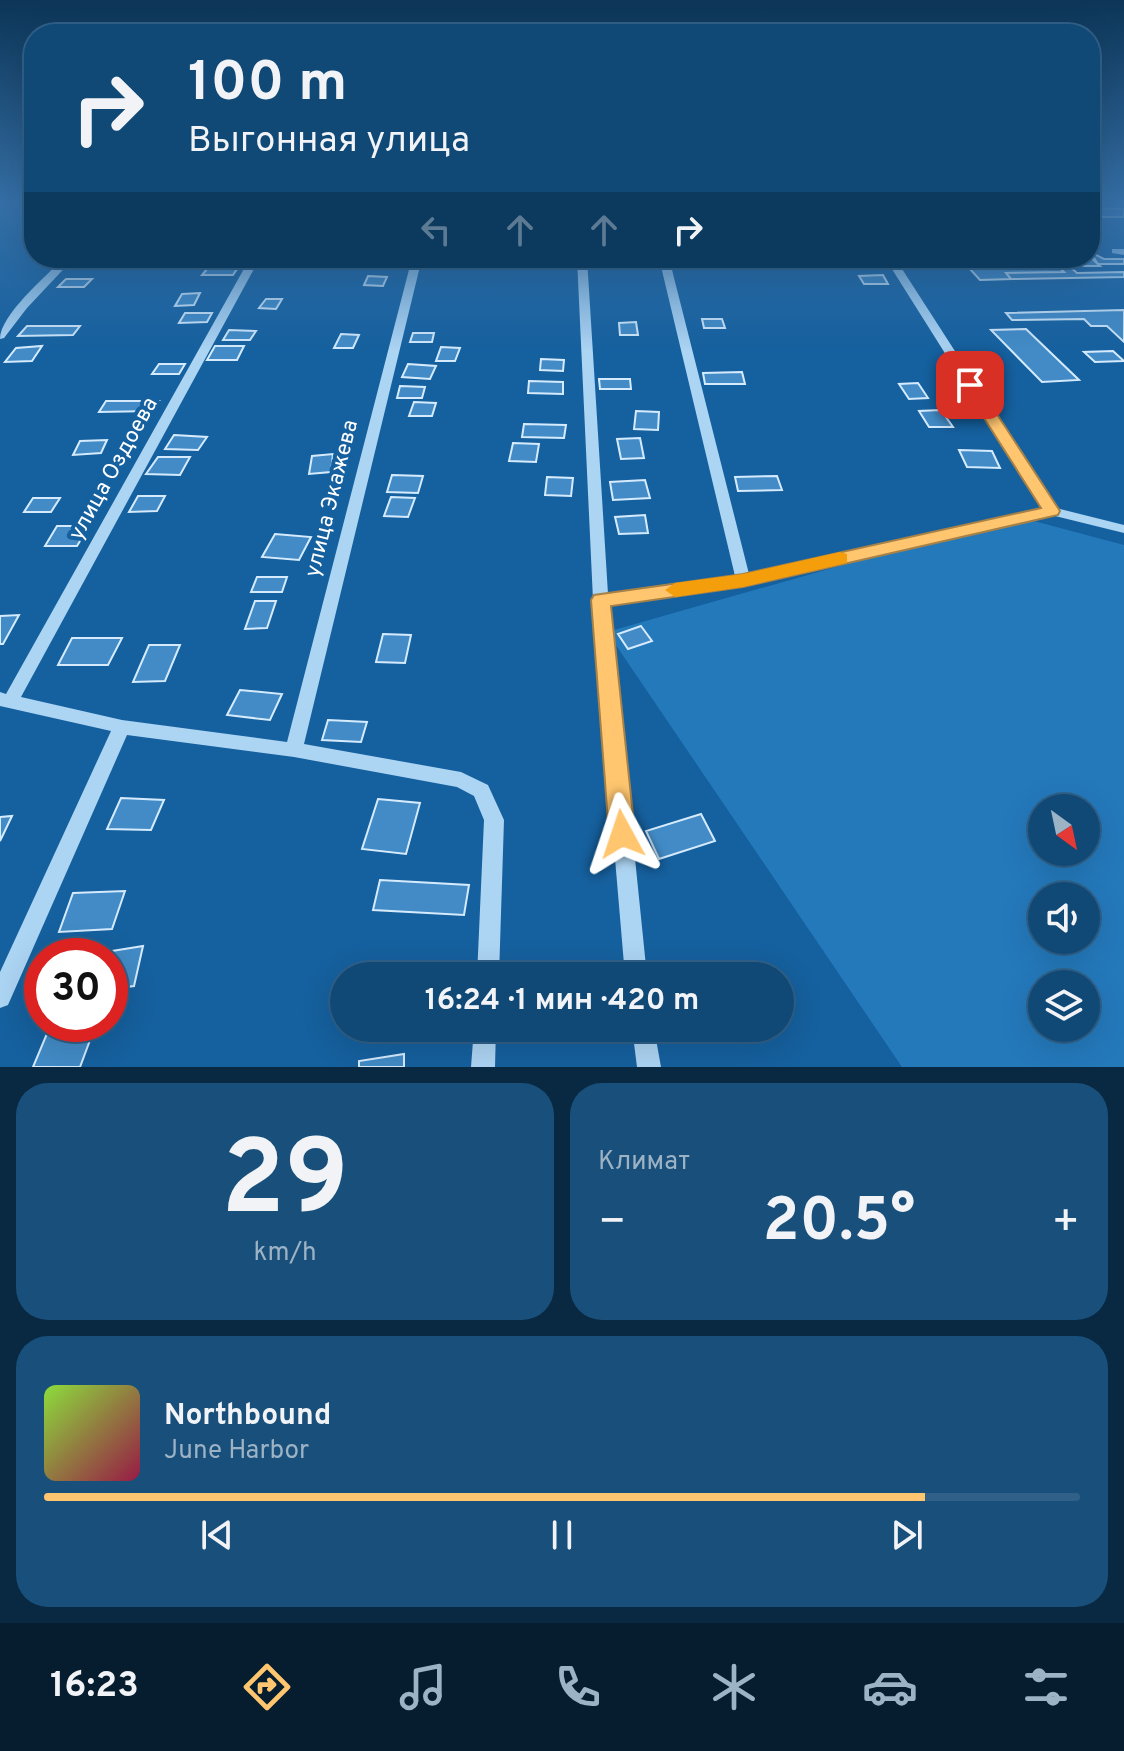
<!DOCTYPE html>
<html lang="ru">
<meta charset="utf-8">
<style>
:root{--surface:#104876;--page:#194f7b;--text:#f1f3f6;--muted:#9cb2c5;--line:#306088;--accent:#ffc66f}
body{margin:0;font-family:Overpass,sans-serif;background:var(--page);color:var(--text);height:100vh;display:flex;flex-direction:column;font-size:30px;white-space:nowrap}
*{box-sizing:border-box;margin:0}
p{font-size:26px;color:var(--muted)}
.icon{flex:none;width:44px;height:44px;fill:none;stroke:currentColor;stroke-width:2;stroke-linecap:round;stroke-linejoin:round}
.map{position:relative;height:1067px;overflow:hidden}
.panel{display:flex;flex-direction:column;gap:16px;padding:16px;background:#092841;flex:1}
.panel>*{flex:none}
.hud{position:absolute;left:24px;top:24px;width:1076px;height:244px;border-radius:32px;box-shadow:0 8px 32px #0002,0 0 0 2px var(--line);background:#104876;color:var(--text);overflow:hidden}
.needle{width:52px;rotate:147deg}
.buttons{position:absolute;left:1028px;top:794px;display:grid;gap:16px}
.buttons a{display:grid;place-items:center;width:72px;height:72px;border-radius:50%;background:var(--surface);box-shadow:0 8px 32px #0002,0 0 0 2px var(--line);font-size:40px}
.speed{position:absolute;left:24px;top:938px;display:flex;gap:16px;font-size:40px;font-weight:700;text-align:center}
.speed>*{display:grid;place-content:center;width:104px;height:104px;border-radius:50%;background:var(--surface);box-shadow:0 8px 32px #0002,0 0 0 2px var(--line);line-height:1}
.speed .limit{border:12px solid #d22;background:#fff;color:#111}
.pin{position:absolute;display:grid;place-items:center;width:68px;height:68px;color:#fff;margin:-34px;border-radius:16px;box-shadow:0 4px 12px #0006}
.me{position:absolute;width:88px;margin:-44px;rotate:355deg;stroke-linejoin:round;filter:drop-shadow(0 0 6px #0008)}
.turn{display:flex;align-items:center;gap:28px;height:168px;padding:0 32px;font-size:36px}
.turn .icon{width:104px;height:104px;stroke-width:2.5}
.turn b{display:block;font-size:56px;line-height:68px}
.lanes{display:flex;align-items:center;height:76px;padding:0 32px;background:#0003;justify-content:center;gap:40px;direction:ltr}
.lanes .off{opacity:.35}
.big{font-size:60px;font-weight:700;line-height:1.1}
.panel .widget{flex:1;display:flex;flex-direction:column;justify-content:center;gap:12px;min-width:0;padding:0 28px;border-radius:32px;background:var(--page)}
.panel .dial{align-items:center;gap:0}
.dial b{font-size:104px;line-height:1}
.song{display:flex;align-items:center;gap:24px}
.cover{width:96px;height:96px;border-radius:12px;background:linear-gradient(135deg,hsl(90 70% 55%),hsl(340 70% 35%))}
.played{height:8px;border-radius:4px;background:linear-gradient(90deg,var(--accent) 85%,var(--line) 85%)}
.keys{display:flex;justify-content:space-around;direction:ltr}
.heat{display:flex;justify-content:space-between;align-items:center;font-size:44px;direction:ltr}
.panel .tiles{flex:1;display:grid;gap:16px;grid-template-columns:1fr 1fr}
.widget:last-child{grid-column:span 2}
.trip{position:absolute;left:330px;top:962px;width:464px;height:80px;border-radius:40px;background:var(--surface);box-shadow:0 8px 32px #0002,0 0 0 2px var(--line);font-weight:700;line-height:80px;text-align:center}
.menu{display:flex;height:128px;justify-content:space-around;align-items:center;background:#061d2f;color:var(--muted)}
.menu .icon{width:56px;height:56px}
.menu .selected{color:var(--accent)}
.menu b{font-size:36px;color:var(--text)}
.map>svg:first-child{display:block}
.green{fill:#2479bb;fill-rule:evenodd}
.building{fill:#428bc6;stroke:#d5ebfd;stroke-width:2}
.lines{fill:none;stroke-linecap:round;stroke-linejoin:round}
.minor{fill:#acd4f3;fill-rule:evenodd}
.route{fill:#ffc66f;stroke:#a68148;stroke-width:2}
.slow{fill:#f59e0b}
.labels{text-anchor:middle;stroke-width:8;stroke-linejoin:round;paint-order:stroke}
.street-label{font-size:22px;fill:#fff;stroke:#15609e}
</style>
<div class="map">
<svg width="1124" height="1067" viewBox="0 0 1124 1067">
<rect width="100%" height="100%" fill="#15609e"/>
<!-- green -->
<path class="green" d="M1015,516L1124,545V1067H902L607,632ZM1042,808H1086V852H1042ZM1042,896H1086V940H1042ZM1042,984H1086V1028H1042Z"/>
<!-- building -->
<path class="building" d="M1090,208L1124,209V217H1090Z
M1090,252L1104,259H1124V264H1098Z
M1090,257L1100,266H1076L1067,258Z
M1057,266L1064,272L1006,273L1011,279L980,280L969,268Z
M1057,266H1069L1077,273L1124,272V277L1011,279L1006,273L1064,272Z
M207,269H237L233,275H202Z
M883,275L888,284H864L859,276Z
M368,276L387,277L383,286L364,285Z
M66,279H92L84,287H58Z
M200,293L194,305L175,306L182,294Z
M266,299H282L276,309L259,308Z
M1124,310V342L1107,326H1091L1084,319L1012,320L1006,313Z
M185,313H212L207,322L179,323Z
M702,319H722L725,328H704Z
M636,322L638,335H620L619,323Z
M27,326H80L73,335L18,336Z
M1026,329L1079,380L1042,382L991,330Z
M229,330L256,331L250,340H223Z
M413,333H434L432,342H410Z
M341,334L359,335L353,348H334Z
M42,346L32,361L5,362L16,348Z
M215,346H244L237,360H207Z
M441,347L460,348L455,361H436Z
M1113,351L1124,361L1095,362L1084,352Z
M541,359L564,360L563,371L540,370Z
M159,364H185L179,374H152Z
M408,364L436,366L430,379L402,377Z
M742,372L745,384H705L703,373Z
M599,379H630L631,389H600Z
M529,381L563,382V394L528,393Z
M918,383L928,398L909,399L899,384Z
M400,386L425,387L422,398H397Z
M106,401H159L153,411L99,412Z
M414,402L436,403L432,416H409Z
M941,410L953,427H929L919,411Z
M636,411L659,412L658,430L634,429Z
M524,424L566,425L564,438L522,437Z
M174,435L207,437L198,450L165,449Z
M640,438L644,458L621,459L617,439Z
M107,440L101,453L73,455L80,441Z
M513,443L539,444L536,462L509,461Z
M959,450L992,451L1000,468L967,467Z
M333,454L331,472L309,474L312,456Z
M158,457H190L180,475L146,474Z
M392,475L423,476L418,493L387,492Z
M777,476L782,490L738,491L735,477Z
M547,477L573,478L571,496L545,495Z
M645,480L650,498L613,500L610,482Z
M138,496H165L157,511L129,512Z
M391,497L415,498L408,517L384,516Z
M33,498H60L51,512H24Z
M645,515L648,533L619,534L615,517Z
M57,526H89L77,546H45Z
M275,534L311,537L299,560L262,557Z
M257,577H287L282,592H251Z
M255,601H276L267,628L245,629Z
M19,615L3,644H0V616Z
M641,626L652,641L628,649L618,634Z
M383,634L411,635L405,663L376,662Z
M72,638H122L108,665H58Z
M149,645H180L165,681L133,682Z
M240,690L282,694L270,720L227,715Z
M328,720L367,722L361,742L322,740Z
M121,798L164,800L151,830L107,829Z
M378,799L420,803L406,854L362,849Z
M701,814L715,841L659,859L646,831Z
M12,816L0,841V817Z
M380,880L469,885L464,915L373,910Z
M125,891L112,929L59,932L73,893Z
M143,946L134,986L110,989V956H81Z
M51,1024H96L80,1067H33Z
M392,1028H448V1034L391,1036Z
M404,1054V1067H359V1061Z"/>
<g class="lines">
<!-- minor -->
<path class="minor" d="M1112,249H1124V255L1112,253Z
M64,258H74L27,308L4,338L0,339C0,315 46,276 64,258Z
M250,258H260L21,697L122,720L287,742L412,258H422L304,744L461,772L488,785L504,820L499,976H477L484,820L474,796L457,787L294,757L127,735L8,1005L0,1008V972L111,731L0,706V692L6,694Z
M577,258H587L608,594L735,576L659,258H669L749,574L1043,509L885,258H895L1056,508L1124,525V533L1051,515L743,585L609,604L647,976H625L593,600Z
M474,1028H496L495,1067H471Z
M632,1028H654L661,1067H637Z"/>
</g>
<!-- sky -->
<linearGradient id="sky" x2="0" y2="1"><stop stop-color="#0c3557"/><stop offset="0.58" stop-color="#356fa6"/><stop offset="1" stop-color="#356fa6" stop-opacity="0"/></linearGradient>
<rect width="1124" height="351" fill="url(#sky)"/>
<!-- route -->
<path class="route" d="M970,380L978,385L1060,511L1058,515L743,587L611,606L635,834L631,842L622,845L613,842L609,834L591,600L594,595L743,574L1041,508L963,385Z"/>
<!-- slow -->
<path class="slow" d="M840,552L847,554V563L743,587L675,597L665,590L675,583L743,574Z"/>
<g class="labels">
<!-- street labels -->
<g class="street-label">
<text transform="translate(112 468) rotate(-61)" y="8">улица Оздоева</text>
<text transform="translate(330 498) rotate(-76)" y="8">улица Экажева</text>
</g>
</g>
</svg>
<div class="buttons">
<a><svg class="needle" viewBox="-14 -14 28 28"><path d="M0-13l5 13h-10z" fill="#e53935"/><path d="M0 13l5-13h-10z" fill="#9cb2c5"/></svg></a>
<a><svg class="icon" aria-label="sound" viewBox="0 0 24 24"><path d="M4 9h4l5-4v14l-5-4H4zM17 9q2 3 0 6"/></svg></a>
<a><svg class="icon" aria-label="layers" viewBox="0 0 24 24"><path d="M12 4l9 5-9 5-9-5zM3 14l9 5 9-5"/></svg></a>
</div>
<div class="speed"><div class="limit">30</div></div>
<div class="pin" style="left:970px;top:385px;background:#d93025"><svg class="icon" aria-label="arrive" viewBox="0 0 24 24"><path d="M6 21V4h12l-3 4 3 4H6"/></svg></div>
<svg class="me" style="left:622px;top:834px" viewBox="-20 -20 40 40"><path d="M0-17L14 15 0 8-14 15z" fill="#ffc66f" stroke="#fff" stroke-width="4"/></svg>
<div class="trip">16:24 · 1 мин · 420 m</div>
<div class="hud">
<div class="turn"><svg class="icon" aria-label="right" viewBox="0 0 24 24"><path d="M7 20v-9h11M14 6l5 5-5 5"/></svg><div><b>100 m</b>Выгонная улица</div></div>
<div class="lanes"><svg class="icon off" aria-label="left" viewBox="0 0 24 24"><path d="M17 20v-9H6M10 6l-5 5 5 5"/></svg><svg class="icon off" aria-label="ahead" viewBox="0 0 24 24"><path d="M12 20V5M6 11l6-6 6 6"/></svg><svg class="icon off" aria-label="ahead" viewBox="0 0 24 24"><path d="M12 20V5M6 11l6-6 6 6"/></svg><svg class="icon" aria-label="right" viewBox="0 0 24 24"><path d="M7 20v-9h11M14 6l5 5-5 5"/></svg></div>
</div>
</div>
<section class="panel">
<div class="tiles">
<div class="widget dial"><b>29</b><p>km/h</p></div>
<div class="widget"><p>Климат</p>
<div class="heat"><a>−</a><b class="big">20.5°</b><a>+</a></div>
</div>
<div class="widget">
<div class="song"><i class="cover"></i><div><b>Northbound</b><p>June Harbor</p></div></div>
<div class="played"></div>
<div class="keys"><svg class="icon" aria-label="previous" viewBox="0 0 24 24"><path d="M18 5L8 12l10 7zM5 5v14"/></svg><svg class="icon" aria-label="pause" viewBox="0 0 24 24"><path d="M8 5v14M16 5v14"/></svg><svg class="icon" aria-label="next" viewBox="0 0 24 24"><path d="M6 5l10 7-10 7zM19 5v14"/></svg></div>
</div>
</div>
</section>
<nav class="menu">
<b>16:23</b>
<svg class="icon selected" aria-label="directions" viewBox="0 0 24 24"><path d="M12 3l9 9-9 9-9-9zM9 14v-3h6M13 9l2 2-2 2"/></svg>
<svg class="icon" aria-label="music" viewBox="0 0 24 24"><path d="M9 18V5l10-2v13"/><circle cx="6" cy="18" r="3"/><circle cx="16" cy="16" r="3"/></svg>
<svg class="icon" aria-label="phone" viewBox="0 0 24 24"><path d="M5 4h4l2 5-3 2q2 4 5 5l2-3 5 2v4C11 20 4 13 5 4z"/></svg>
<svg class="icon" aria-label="climate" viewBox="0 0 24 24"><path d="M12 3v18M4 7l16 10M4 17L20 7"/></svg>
<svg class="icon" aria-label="car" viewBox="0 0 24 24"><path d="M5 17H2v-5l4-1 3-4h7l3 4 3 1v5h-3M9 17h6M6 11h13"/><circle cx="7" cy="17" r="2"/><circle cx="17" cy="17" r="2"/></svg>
<svg class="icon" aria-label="filters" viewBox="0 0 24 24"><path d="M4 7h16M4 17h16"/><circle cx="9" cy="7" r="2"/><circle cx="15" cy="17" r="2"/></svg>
</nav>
